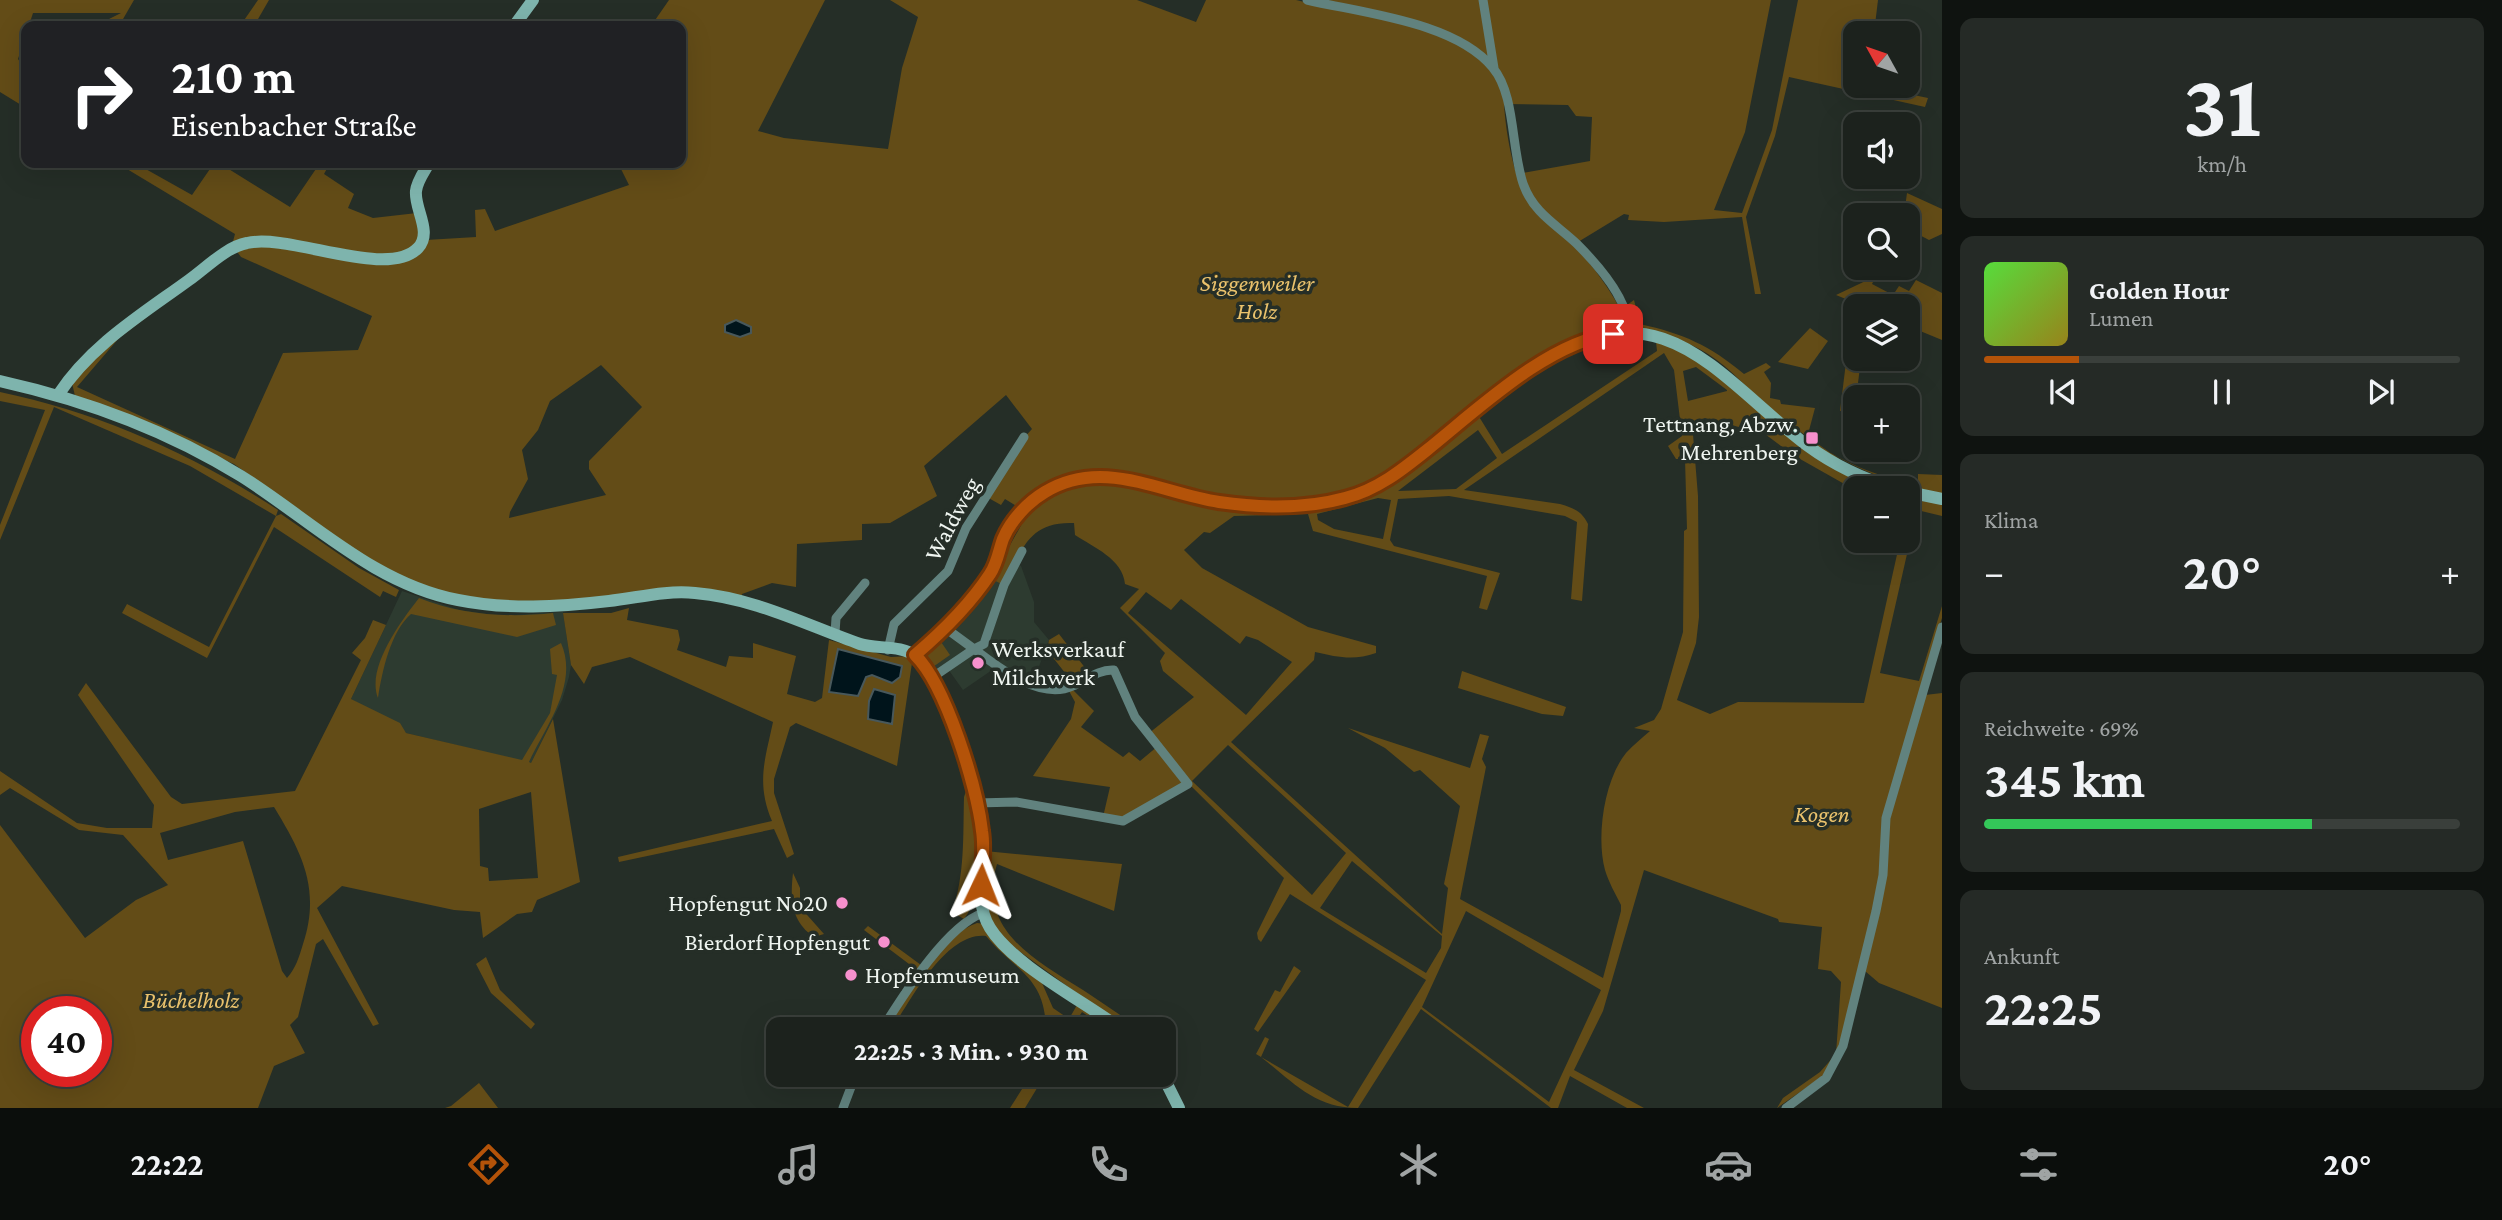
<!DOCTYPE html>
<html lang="de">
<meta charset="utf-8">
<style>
:root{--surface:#1c221d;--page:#252a26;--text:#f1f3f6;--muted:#a0a4a4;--line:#3a3f3b;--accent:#b45309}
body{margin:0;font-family:"Crimson Pro",serif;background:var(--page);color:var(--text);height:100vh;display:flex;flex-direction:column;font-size:26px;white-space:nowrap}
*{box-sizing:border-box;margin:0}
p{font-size:23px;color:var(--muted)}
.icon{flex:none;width:38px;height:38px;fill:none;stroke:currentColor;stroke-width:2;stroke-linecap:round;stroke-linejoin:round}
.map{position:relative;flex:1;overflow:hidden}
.sheet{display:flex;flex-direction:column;gap:18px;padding:18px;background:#0f1310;width:560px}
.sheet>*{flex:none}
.banner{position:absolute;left:21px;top:21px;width:665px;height:147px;border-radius:14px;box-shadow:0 7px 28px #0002,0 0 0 2px var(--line);background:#202124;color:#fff;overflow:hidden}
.needle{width:46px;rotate:310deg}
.tools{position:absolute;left:1843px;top:21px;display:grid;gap:14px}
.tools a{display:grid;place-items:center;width:77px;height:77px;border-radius:14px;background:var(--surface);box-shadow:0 7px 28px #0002,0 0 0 2px var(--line);font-size:35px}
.speed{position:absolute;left:21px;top:996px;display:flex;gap:14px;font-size:35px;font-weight:700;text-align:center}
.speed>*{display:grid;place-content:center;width:91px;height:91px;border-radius:50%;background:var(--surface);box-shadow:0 7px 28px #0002,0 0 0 2px var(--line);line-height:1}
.speed .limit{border:10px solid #d22;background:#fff;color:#111}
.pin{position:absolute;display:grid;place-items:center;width:60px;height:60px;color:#fff;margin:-30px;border-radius:14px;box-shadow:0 4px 10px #0006}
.me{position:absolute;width:77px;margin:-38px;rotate:2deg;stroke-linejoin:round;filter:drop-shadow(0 0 5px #0008)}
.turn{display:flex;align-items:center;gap:24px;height:147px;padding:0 35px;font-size:32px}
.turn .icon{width:91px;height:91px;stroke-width:2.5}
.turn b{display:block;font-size:49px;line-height:60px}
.big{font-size:52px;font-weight:700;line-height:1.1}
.sheet .card{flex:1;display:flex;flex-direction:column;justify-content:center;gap:10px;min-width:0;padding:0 24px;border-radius:14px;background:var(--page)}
.sheet .dial{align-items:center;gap:0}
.dial b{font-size:91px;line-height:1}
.song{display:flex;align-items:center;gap:21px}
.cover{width:84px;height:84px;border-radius:10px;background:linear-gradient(135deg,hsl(110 70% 55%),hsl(50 70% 35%))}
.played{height:7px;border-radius:4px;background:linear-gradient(90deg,var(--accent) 20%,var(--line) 20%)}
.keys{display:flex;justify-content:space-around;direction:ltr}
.heat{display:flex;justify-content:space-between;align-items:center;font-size:38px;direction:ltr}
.charge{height:10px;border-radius:5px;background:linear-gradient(90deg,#34c759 69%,var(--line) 0)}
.trip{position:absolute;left:766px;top:1017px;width:410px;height:70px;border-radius:14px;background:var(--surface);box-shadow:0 7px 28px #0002,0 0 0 2px var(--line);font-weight:700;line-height:70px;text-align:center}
.dock{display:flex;height:112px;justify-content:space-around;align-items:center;background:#0b0e0c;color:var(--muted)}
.dock .icon{width:49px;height:49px}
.dock .active{color:var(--accent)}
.dock b{font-size:32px;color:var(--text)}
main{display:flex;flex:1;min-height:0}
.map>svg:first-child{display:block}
.built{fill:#2d3b30}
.green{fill:#634c17;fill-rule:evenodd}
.water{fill:#00141b;stroke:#48585b;stroke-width:2}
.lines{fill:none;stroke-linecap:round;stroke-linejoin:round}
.street{stroke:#61827e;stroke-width:9}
.secondary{stroke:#7eb4ad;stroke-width:12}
.route-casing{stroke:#753606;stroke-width:18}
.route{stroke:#b45309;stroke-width:12}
.poi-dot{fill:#f790cd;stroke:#252e27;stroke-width:2.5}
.labels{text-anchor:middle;stroke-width:7;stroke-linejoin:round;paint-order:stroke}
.park-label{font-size:24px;font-style:italic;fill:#eac26c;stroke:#252e27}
.poi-label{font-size:24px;fill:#eff5f0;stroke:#252e27;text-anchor:end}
.street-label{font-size:24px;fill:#eff5f0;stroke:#252e27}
</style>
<main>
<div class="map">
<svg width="1942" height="1108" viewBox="0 0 1942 1108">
<rect width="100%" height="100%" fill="#252e27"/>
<!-- built -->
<path class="built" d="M1015,563L1021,566L1034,602V622L1049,640L1032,685L995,668L963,690L948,669L933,678L920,656L991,579Z
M402,591L459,610L501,616L563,612L571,665L569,677L562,700L531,763L406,733L351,699Z"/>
<!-- green -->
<path class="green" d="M0,0H134L119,26H103L107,20L121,13H33L18,59L26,70V108L0,92Z
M258,0H269L254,26H240Z
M669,0H825L758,131L784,138L888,149L902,68L918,17L890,0H1137L1196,22L1206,0H1296L1347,12L1348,8L1315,0H1771L1745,132L1714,210L1742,213L1772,130L1798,0H1878L1874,33H1855V86H1871L1928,98L1925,107L1789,77L1775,136L1746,217L1761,294H1755L1742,217L1664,222L1628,220L1629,215L1624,214L1578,242L1534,201L1523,173L1590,161L1592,117L1576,116L1568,105L1504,104C1506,134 1513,176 1529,203C1539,220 1557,230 1571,243C1587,258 1622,302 1624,323L1620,328L1596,331L1560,344L1377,478C1334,499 1267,507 1219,498C1144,484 1083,442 1018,507L1005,499L1001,505L985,496L1021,441L1032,429L1006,395L924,466L937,496L890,523L862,524V540L797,544L796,587L772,583L742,594V597L707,591L667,589L547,603H503L458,598L420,587L383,571L234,464L75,396L72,383C99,351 130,324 165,300L168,301L119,338L77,387L235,459L283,353L358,350L372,316L241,257L232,245L235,234L117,163H135L192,195L212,166L208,163H219L290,207L320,163H330L324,174L354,194L348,208L373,218L417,213L420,240L415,246L399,255L405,258L418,251L426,240L476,237L475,210L485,209L495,231L629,185L618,163H681V26H651ZM601,365L642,407L589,461V469L606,495L509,518L510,512L528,479L522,450L538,430L550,401Z
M1907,193L1942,209V234L1929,240L1908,229V215H1904Z
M1876,276L1872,284L1893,295L1899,286L1909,291L1916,280L1942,293V340L1908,326V306H1863L1836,295Z
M1634,300L1640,324C1684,334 1709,345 1744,374L1766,363L1771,367L1764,372L1771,383L1770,398L1780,400L1781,404L1815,408L1807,438C1840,461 1878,478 1918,484V474L1942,475V495C1876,481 1823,455 1772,411C1750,392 1732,369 1708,354C1685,339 1663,336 1638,328L1627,305Z
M1810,328L1828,341L1808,369L1778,362Z
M1656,342L1687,353L1881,488L1855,490L1793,455L1765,434L1705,418L1692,422L1698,496L1699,617L1696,643L1677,700L1710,714L1738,702L1864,703L1900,541H1908V496L1918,504L1920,501L1942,502V516L1917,510L1880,673L1919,681L1942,606V618L1926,668L1925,695L1942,693V1008L1879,983L1865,971L1836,1054L1823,1076L1777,1108L1783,1098L1820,1072L1836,1054L1841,982L1831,971L1818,969L1822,927L1779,922L1778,919L1644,870L1603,1011L1574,1070L1644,1108H1627L1570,1076L1558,1108H1551L1421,1009L1358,1108C1315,1108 1294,1083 1261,1057L1256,1054L1265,1037L1269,1039L1261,1057L1348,1107L1426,980L1290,894L1261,942L1258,939L1257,933L1284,878L1189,784L1126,820L1103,817L1110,787L1033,776L1071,719L1075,702L1069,691L1071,688L1094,711L1081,727L1123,757L1129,752L1140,761L1158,746L1148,734L1194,697L1163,671L1160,661L1165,653L1120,608L1139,589L1125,584C1123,559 1093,547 1075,535L1074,523C1029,521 1022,549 1004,585L991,579L1028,513L1051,494L1073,484L1114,481L1216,506L1243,509L1337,505L1478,415L1502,454L1657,351ZM1664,353L1674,370L1682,436L1668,446L1676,459H1685L1687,529L1684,531L1683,632L1661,709L1654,720L1634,728L1650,731C1642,738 1633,745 1626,753C1604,780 1596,837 1605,870C1609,883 1615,893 1621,905V911L1603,978L1460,899L1486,767L1482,759L1489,736L1480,734L1470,768L1348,728L1385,748L1414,772L1420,770L1460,806L1444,884L1448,888L1442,934L1231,742L1314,660L1315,652C1337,657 1354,661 1376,653V646L1308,627L1202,568L1184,550L1204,532L1210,533L1234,516L1308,514L1313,531L1487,576L1479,608L1487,610L1500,573L1394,546L1390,540L1398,499L1449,496L1565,516L1577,522L1571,599L1582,601L1588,524C1582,511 1573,508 1560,504L1464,490ZM1696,367L1727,390V391L1688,401L1683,371ZM1478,430L1497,458L1456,489L1398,491ZM1378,498L1391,500L1383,539L1334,529L1318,520L1317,514ZM1146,592L1171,610L1181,599L1240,644L1246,636L1258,640L1292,662L1246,715L1128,613ZM1228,745L1346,853L1312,895L1192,781ZM1352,861L1442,936L1441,948L1426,973L1320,908ZM1466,911L1601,990L1549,1102L1422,1007Z
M1847,354L1861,359L1855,407L1840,411Z
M0,392C97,412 191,453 278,510L276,516L281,514L359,568L399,590L396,597L383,591L380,597L274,527L207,658L122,613L127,604L209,647L276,516L190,466L54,407L0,540V525L45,410L0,401Z
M419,598C461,615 509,618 553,613L556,625L517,637L411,614C391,631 382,671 378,698C366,668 401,621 419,598Z
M629,608L627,620L678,630L680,640L677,650L726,667L729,656L753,658V643L796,656L787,694L815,702L822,698L829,640L891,657L913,656L897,766L796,723L790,727L774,779V793L794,854L787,858L774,829L619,862L618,857L772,821C756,783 765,760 773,722L630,657L592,667L584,684L571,665L563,613H611ZM839,650L892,683L872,675L866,678L857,696Z
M373,620L386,625L351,699L400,723L406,733L522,760L550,713L557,675L552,674L550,649L561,643C579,684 546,726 529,762L531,763L553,719L580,882L537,900L532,912L517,914L483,938L480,912L454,910L342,886L317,908L379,1024L373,1026L323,939L316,944L298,1017L290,1025L305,1053L274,1066L258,1108H0V825L85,938L136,900L168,885L123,835L79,830L10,788L0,795V771L77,823L107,828H152L154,805L78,695L86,683L171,797L182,804L295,791L361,660L352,653L365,638ZM531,792L538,878L489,881L488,868L480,866L479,809ZM274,807C302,853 321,889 303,944C299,957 296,968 287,978L282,971L243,841L168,860L160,833L235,812ZM37,1012H96V1071H37Z
M1059,634L1086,669L1090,667V674L1073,683L1047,650L1049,640Z
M939,639L950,655L930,669L923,658Z
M1462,671L1566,707L1563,716L1542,714L1458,688Z
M967,788C977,826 990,886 964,919L952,912C965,875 963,836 964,797Z
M985,851L1122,864L1114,911L997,864C977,930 1035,960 1083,990C1103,1003 1122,1017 1142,1029H1126L1000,937L986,910Z
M793,873L800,888V907L824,934L814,937C791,921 790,899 793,873Z
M977,923L985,924L1115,1029H1108L1082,1012L1071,1029H1046C1045,976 1015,971 986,936C947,931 911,999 892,1029H885C906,998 941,935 977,923ZM1042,983L1077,1005L1069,1019L1053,1008Z
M868,926L921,965L917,970L864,930Z
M486,957L500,990L535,1024L531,1029L491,993L476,964Z
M1294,966L1301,971L1258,1032L1254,1029L1275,990L1280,992Z
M1031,1075H1045L1025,1108H1010Z
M479,1083L498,1108H445L451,1106Z"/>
<!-- water -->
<path class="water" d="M736,320L751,327V333L740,337L725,332V325Z
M838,649L902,666L900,677L892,683L872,675L866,677L858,696L829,692Z
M874,689L895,695L892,724L868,719L869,701Z"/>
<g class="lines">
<!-- street -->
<path class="street" d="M1307,0C1362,13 1456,22 1493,68C1516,95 1511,153 1524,186C1534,213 1557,225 1577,244C1598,265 1632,303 1628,334
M1483,0L1494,68
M944,627L974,649L984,644L1004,585L1022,551
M835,633L836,618L865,583
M888,650L894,624L948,571L966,528L1024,437
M930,679L974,649C999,668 1040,701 1073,686C1086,680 1099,669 1114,670L1135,717L1188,784L1123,821L1016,802L977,803
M882,1029C903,996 946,926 983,913
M843,1108L856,1074
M1786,1108L1826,1078L1843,1046L1876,911L1883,875L1886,818L1942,627"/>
<!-- secondary -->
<path class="secondary" d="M514,26L533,0
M0,381C85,400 167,430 241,476C311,520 374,584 458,600C508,610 558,607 609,601C637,598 665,590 695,593C754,598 804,624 860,644C875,649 903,645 915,656C942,678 981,800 983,836C985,866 973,901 990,928C1013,965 1085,1002 1121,1029
M58,395C91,345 141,315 189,280C206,268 226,247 247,243C290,233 387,280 418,248C433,232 414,209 416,191C417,181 424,172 429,163
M1908,492L1942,499
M914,655C941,633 969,604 989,576C997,564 999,548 1005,535C1022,497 1067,475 1108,476L1240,505L1293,506L1344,499L1370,490L1399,472L1542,361C1665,285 1719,379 1808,446C1834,465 1864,479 1894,488
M1162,1074L1179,1108"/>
</g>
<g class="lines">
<!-- route casing -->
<g class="route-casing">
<path id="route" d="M981,885C982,868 985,849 982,831C977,787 946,685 915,655C942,632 971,603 990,574C997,564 999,550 1003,539C1011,520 1028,502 1045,492C1103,457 1160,493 1219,502C1260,508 1305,509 1345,498C1377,490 1402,470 1427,450C1477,410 1549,341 1613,334"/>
</g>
<!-- route -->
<use href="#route" class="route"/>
</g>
<!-- markers -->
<g class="poi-dot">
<rect x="1805" y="431" width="14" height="14" rx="3.5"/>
<circle cx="978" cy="663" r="7"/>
<circle cx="842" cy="903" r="7"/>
<circle cx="884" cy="942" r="7"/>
<circle cx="851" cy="975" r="7"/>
</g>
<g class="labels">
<!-- park labels -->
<g class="park-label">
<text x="1257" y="291">Siggenweiler<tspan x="1257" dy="28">Holz</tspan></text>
<text x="1822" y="822">Kogen</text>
<text x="191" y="1008">Büchelholz</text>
</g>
<!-- poi labels -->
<g class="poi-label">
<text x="1798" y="432">Tettnang, Abzw.<tspan x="1798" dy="28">Mehrenberg</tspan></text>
<text x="992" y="657" text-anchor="start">Werksverkauf<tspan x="992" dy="28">Milchwerk</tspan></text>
<text x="828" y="911">Hopfengut No20</text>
<text x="870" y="950">Bierdorf Hopfengut</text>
<text x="865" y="983" text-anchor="start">Hopfenmuseum</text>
</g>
<!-- street labels -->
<g class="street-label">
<text transform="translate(952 519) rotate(-62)" y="8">Waldweg</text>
</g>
</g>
</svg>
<div class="tools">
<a><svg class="needle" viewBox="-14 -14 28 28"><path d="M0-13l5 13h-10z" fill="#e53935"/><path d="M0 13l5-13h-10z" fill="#a0a4a4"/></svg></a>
<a><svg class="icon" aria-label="sound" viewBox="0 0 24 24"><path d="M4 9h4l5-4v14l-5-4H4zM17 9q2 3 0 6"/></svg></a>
<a><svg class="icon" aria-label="search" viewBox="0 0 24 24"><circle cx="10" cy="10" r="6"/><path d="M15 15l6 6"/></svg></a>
<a><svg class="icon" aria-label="layers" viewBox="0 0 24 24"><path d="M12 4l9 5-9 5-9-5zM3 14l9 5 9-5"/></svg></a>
<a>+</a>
<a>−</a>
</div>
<div class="speed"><div class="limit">40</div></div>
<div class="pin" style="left:1613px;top:334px;background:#d93025"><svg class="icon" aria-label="arrive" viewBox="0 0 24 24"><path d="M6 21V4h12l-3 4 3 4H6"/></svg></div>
<svg class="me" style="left:981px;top:885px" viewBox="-20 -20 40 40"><path d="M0-17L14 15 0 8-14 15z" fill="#b45309" stroke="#fff" stroke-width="4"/></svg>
<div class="trip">22:25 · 3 Min. · 930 m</div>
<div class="banner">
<div class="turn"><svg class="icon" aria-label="right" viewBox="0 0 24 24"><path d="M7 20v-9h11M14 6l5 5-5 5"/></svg><div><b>210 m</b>Eisenbacher Straße</div></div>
</div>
</div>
<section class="sheet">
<div class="card dial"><b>31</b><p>km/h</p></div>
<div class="card">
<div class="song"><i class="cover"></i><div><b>Golden Hour</b><p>Lumen</p></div></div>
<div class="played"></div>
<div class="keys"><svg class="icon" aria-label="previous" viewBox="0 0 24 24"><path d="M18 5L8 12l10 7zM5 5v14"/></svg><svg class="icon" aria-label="pause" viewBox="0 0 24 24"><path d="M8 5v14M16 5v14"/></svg><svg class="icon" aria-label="next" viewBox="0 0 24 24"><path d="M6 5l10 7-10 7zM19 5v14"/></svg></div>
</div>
<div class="card"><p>Klima</p>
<div class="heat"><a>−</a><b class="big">20°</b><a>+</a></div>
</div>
<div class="card"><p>Reichweite · 69%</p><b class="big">345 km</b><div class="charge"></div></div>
<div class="card"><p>Ankunft</p><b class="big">22:25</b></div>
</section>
</main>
<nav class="dock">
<b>22:22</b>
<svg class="icon active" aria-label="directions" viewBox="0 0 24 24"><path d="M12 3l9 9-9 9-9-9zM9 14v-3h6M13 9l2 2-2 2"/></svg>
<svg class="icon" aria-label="music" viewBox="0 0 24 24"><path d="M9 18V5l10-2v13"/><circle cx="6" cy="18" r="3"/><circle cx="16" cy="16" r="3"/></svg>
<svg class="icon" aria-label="phone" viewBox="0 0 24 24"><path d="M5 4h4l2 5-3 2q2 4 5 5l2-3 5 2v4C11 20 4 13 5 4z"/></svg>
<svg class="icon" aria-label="climate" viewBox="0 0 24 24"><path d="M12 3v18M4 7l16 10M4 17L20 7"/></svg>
<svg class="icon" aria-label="car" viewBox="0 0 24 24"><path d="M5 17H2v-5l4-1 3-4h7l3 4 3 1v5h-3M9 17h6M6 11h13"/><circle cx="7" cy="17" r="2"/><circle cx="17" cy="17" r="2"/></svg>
<svg class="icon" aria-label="filters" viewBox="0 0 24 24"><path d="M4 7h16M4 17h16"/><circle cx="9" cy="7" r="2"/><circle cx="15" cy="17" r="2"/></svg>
<b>20°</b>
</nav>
